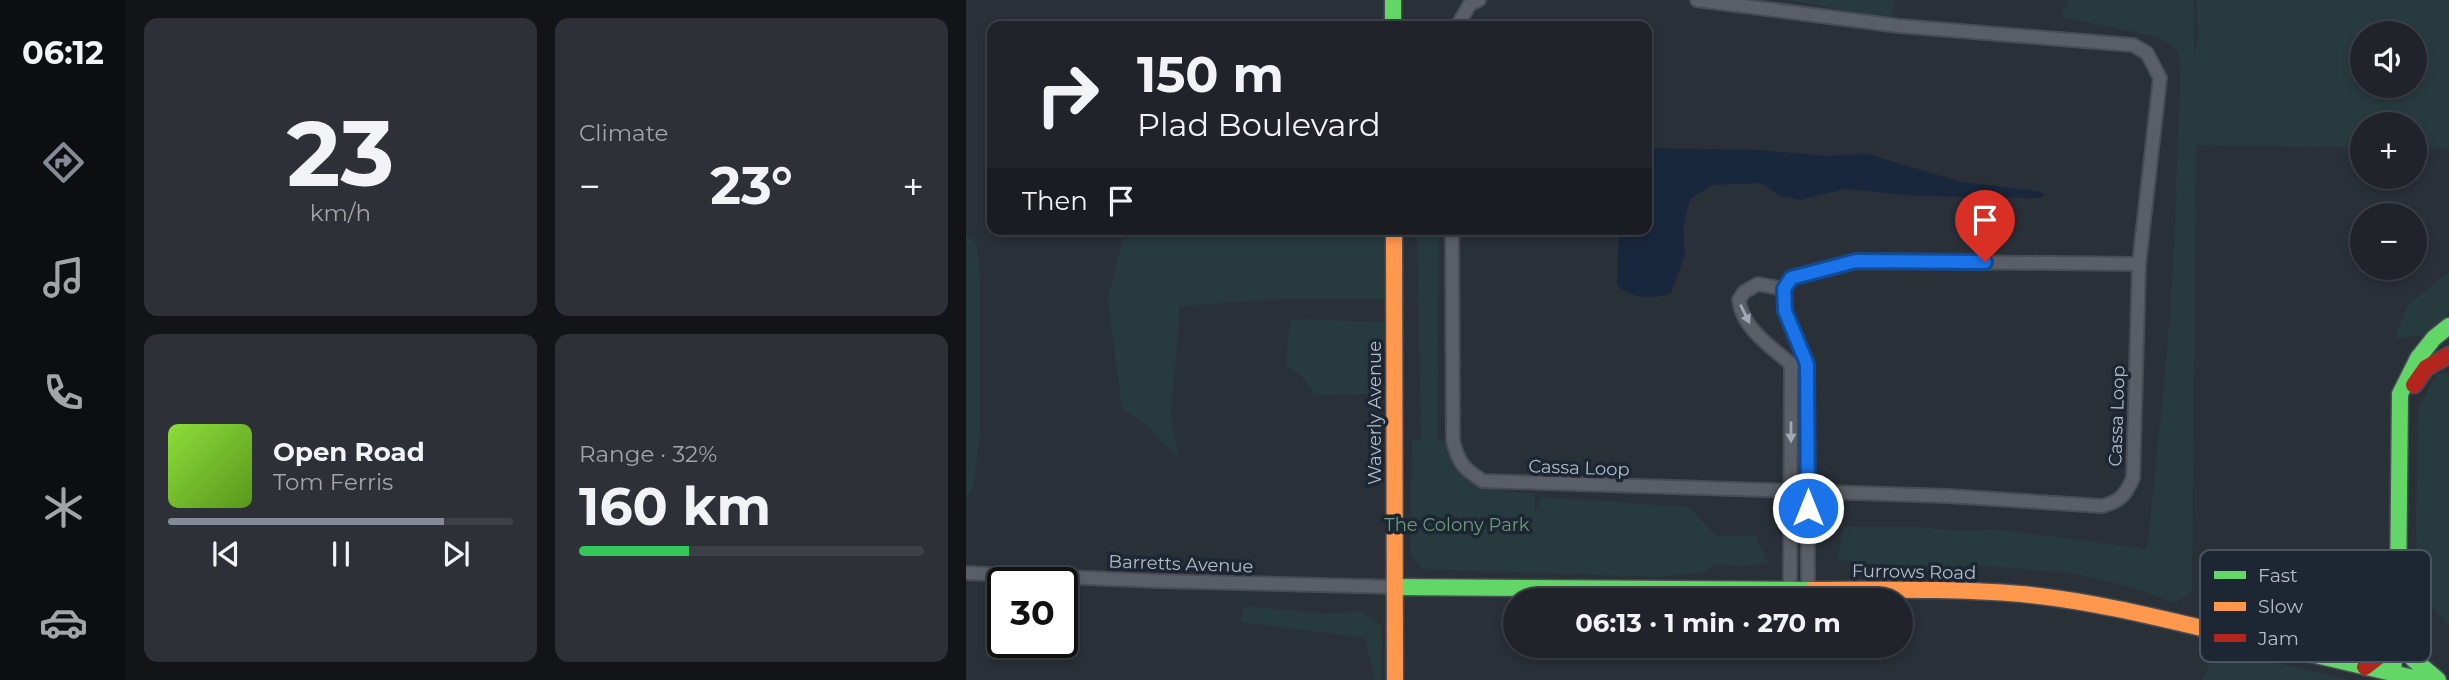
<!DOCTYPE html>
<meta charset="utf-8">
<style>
:root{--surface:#20242a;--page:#2d3036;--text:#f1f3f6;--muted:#a2a4a8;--line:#3d4147;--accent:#848b96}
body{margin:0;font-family:Montserrat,sans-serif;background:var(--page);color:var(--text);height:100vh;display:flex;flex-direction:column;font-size:26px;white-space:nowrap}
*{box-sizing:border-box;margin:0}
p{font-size:23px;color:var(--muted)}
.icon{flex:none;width:38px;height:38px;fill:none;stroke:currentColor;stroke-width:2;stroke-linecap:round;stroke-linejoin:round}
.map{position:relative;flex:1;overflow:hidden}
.side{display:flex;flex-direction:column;gap:18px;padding:18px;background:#121417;width:840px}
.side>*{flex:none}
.top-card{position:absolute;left:21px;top:21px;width:665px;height:214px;border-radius:14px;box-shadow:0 4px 10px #0003,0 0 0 2px var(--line);background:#20242a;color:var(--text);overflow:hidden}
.tools{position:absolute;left:1384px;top:21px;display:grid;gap:14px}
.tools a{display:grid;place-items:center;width:77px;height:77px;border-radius:50%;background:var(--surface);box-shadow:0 4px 10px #0003,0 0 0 2px var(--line);font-size:35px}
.speed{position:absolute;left:21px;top:567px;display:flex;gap:14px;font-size:35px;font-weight:700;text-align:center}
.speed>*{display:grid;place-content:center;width:91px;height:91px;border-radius:50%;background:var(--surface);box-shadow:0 4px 10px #0003,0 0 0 2px var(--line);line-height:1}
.speed .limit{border:4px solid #111;border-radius:10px;background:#fff;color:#111}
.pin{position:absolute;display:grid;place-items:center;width:60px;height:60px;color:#fff;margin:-72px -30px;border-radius:50% 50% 50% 0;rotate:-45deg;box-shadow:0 0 7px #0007}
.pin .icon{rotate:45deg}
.me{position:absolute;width:77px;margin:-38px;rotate:0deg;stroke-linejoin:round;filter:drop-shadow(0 0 5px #0008)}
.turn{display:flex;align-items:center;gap:24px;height:147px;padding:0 35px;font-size:32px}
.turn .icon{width:91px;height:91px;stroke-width:2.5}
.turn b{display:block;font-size:49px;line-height:60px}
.then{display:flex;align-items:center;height:66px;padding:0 35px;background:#0003;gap:14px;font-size:26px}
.big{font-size:52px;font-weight:700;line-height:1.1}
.side .card{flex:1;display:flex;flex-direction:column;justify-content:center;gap:10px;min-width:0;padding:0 24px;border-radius:14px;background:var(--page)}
.side .dial{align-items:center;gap:0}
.dial b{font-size:91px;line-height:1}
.song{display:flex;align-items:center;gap:21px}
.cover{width:84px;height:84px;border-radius:10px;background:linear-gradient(135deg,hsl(90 70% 55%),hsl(90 70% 35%))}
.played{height:7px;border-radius:4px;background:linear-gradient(90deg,var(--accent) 80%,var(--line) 80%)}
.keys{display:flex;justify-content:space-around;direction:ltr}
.heat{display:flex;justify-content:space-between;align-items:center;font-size:38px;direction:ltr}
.charge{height:10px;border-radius:5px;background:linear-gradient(90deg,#34c759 32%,var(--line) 0)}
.side .tiles{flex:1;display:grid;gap:18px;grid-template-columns:repeat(2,1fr)}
.trip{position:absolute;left:537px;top:588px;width:410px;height:70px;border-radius:35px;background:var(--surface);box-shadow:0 4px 10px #0003,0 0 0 2px var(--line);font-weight:700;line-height:70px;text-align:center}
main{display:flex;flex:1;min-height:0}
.menu{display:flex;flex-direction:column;width:126px;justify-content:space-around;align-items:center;background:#0d0e11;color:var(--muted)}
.menu .icon{width:49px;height:49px}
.menu .on{color:var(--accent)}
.menu b{font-size:32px;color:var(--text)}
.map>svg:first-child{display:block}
.green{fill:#273a3e;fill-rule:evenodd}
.water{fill:#19273c}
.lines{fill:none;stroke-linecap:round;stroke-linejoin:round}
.street-casing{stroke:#484c55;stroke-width:16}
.fast-casing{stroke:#484c55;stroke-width:19}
.slow-casing{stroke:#484c55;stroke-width:19}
.jam-casing{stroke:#484c55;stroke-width:19}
.street{stroke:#5a5e66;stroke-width:12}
.fast{stroke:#63d668;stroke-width:16}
.slow{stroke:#ff974d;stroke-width:16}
.jam{stroke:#b3261e;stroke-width:16}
.oneway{fill:#a2a9b5}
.route-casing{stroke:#114b97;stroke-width:18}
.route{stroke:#1a73e8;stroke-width:12}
.labels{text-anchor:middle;stroke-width:7;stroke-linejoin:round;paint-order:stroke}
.street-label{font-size:18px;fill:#b4bcc9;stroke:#1d2633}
.park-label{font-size:18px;fill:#6b9a76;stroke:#1d2633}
.key{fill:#1d2633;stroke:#4a5360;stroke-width:2}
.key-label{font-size:19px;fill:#b4bcc9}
</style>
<main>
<nav class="menu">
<b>06:12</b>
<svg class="icon on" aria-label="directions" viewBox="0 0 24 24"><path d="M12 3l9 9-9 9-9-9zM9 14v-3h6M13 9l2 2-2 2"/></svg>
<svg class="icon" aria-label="music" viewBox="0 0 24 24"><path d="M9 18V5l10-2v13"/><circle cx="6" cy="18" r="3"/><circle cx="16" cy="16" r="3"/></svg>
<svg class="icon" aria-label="phone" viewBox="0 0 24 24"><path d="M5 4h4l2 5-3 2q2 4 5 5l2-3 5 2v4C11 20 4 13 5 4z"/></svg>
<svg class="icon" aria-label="climate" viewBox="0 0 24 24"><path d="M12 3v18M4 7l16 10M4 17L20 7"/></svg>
<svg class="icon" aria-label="car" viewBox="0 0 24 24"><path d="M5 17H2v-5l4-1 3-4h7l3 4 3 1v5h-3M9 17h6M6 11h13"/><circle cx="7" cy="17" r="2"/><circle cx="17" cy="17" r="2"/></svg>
</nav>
<section class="side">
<div class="tiles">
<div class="card dial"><b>23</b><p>km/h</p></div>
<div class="card"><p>Climate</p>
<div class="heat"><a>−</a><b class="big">23°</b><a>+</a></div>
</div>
<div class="card">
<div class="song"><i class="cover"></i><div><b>Open Road</b><p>Tom Ferris</p></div></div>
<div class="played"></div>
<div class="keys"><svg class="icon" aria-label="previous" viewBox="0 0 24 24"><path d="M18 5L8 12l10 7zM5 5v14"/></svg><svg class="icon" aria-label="pause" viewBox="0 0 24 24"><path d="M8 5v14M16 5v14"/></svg><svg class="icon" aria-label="next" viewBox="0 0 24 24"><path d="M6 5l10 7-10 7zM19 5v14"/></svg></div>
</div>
<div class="card"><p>Range · 32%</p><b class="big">160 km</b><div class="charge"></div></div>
</div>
</section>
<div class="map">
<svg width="1483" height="680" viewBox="0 0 1483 680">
<rect width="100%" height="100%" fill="#2a3038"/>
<!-- green -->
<path class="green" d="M823,0H929L926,19Z
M1102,0H1228V56L1232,37L1230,0H1483V149L1449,148V124H1396V147L1230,145L1226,592L1209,603L1169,588L1106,573L1019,566L945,568L872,560L877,527H952L998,531L1027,529L1181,549C1195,420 1209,292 1211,162C1211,125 1217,88 1212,51L1193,37L1095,17ZM1449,33V86H1396V33Z
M170,229H421L420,299H314L214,306L205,415L212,458L178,423L156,409L142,299L156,242Z
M451,229H473L471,440L478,441C497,492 521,490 569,493V514L575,497L723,507L750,536H790L802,563L776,566L751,564L737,572L692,577L456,569L444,552L446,440H455Z
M0,235L11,244L14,277V435L8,485L0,500Z
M1483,272V313L1457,336L1429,338L1441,306Z
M324,319L419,322L416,394L349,395L337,378L320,365Z
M1483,373V625L1463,604L1450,556L1452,409L1471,374Z
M279,606L364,614L394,611L416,625L415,680H409L399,638L274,622Z
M1249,655L1306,662L1383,680H1236Z"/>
<!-- water -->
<path class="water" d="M688,148L792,150L860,156L902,154L995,182L1072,191L1079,195L1073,198L950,196L879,189L835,200L812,195L796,183L747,185L724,199L717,228L719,255L705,293C684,300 667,299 651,285L653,229H681V151Z"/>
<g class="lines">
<!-- street casing -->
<g class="street-casing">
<path id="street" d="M491,26L504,4L513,0
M486,229L487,440C492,463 498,469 517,481L982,496L1136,506C1154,502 1160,494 1167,478L1173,264L1194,78L1181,53L1167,45L933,26L731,0
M818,289L792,284L778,292L773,300C776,328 805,347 825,364H830
M0,573L193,581L430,587
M824,590L825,364
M842,590L841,364L819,311L818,289L825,278L890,261L1173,264"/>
</g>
<!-- fast casing -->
<g class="fast-casing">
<path id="fast" d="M427,0V26
M430,587L846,590
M1244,630L1456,680
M1433,631L1447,659L1472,680
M1427,674L1432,594L1434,394L1452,358L1468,338L1483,326"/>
</g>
<!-- slow casing -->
<g class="slow-casing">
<path id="slow" d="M428,229L429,680
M846,590C915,590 986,588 1055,594C1118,600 1182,615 1244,630"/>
</g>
<!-- jam casing -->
<g class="jam-casing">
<path id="jam" d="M1448,385L1460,368L1483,355
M1399,667L1416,654L1428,630"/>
</g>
<!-- street -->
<use href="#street" class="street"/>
<!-- fast -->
<use href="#fast" class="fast"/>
<!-- slow -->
<use href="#slow" class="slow"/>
<!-- jam -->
<use href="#jam" class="jam"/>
</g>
<!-- one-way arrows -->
<defs><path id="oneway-solid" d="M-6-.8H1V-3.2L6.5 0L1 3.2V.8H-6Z" transform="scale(1.75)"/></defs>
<g class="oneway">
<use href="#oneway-solid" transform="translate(779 314) rotate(64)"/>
<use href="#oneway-solid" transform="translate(825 432) rotate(90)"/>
</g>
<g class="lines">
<!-- route casing -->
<g class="route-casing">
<path id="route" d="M842,508L841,364L819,311L818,289L825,278L890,261L1019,262"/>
</g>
<!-- route -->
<use href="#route" class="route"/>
</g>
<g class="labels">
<!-- street labels -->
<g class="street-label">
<text transform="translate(409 413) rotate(-90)" y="6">Waverly Avenue</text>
<text transform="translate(1151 416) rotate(-88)" y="6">Cassa Loop</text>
<text transform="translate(613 468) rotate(2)" y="6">Cassa Loop</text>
<text transform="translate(215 564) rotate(2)" y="6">Barretts Avenue</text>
<text transform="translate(948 572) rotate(1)" y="6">Furrows Road</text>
</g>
<!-- park labels -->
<g class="park-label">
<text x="491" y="531">The Colony Park</text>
</g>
</g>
<!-- legend -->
<rect x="1234" y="550" width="231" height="112" rx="10" class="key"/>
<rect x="1248" y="571" width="32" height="8" fill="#63d668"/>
<rect x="1248" y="602" width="32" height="9" fill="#ff974d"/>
<rect x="1248" y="634" width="32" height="8" fill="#b3261e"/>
<g class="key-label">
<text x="1292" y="582">Fast</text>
<text x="1292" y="613">Slow</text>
<text x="1292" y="645">Jam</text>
</g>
</svg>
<div class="tools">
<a><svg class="icon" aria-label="sound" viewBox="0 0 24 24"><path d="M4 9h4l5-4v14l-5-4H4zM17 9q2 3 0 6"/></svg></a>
<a>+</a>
<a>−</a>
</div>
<div class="speed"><div class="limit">30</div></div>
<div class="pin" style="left:1019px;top:262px;background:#d93025"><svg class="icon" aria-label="arrive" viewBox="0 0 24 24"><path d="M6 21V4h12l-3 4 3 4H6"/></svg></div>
<svg class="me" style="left:842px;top:508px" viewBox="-20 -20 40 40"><circle r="17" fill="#1a73e8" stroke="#fff" stroke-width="3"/><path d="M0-11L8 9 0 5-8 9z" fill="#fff"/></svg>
<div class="trip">06:13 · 1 min · 270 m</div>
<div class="top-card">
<div class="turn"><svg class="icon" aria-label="right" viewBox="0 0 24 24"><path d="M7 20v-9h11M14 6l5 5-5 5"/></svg><div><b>150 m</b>Plad Boulevard</div></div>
<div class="then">Then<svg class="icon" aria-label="arrive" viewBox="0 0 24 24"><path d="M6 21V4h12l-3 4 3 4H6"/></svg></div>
</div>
</div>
</main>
